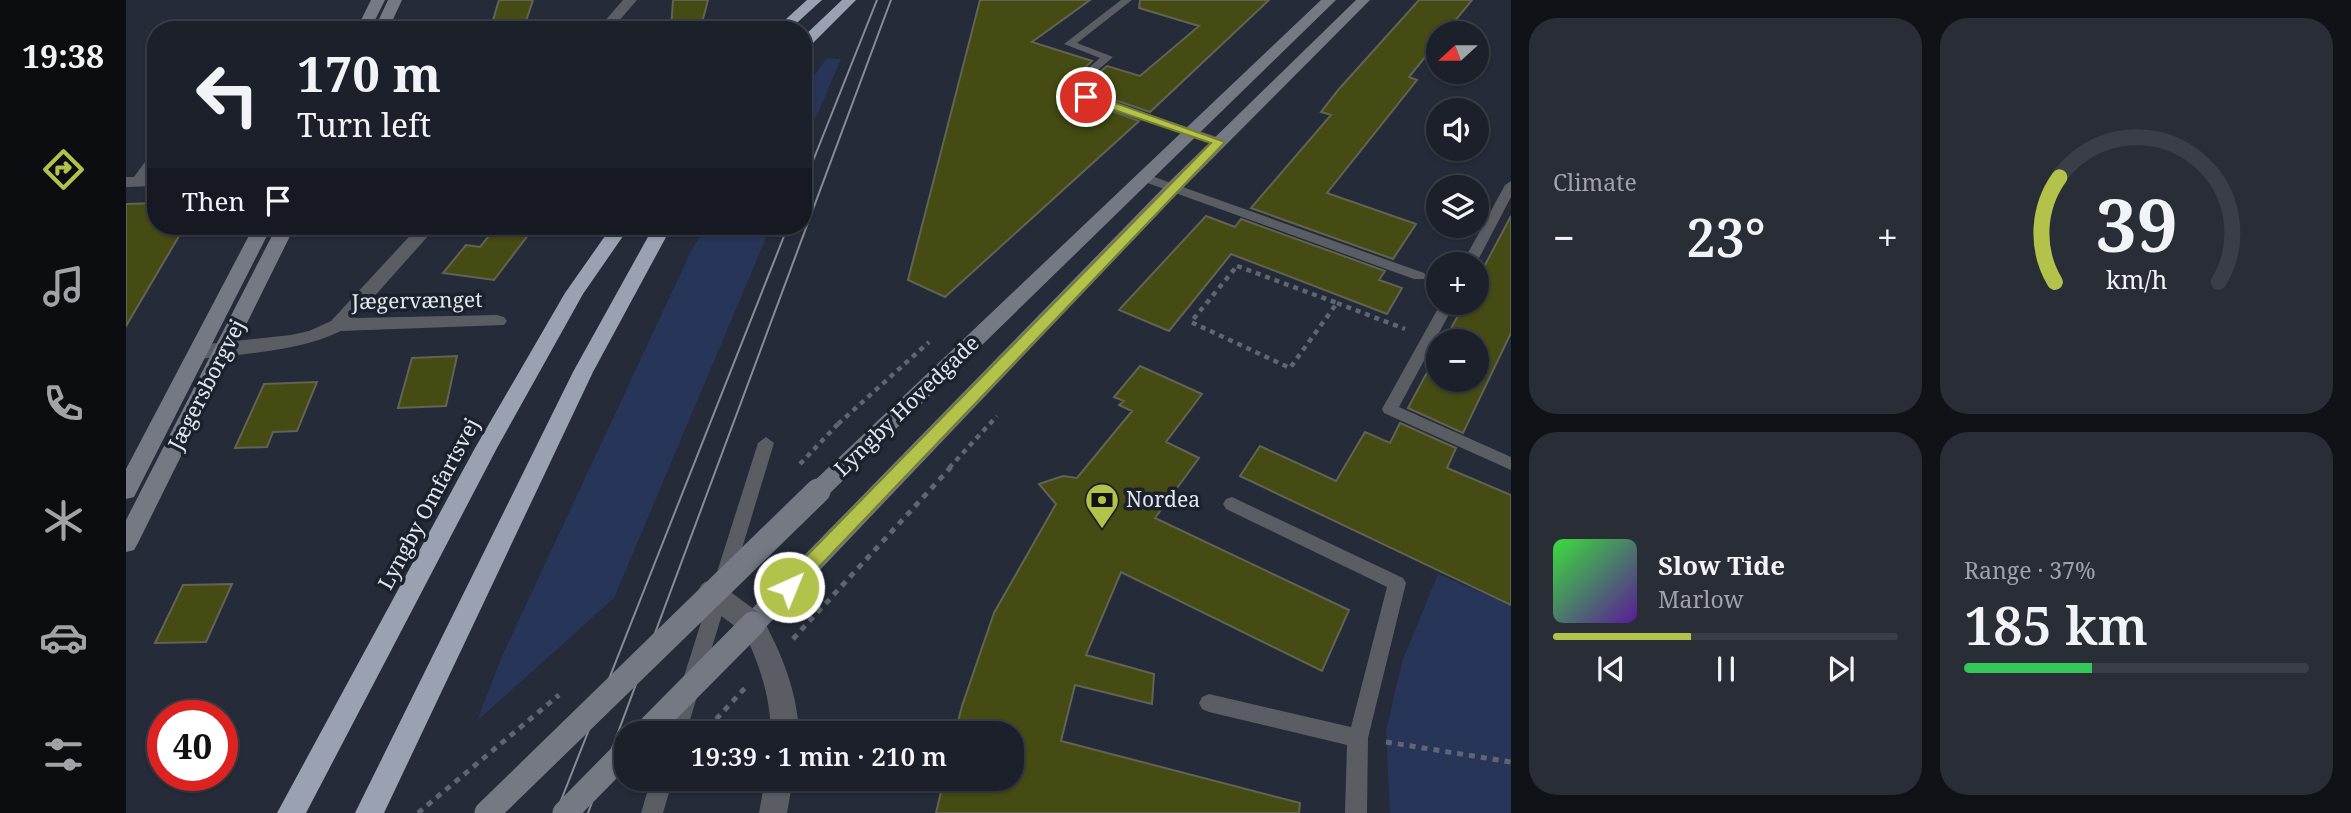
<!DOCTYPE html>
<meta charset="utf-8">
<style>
:root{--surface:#1c202a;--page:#292d36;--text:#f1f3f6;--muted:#a0a3a8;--line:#3a3e47;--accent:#b3c24b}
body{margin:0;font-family:"Noto Serif",serif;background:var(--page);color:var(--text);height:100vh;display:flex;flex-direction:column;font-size:26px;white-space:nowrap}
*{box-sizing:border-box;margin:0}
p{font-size:23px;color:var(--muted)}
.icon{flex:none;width:38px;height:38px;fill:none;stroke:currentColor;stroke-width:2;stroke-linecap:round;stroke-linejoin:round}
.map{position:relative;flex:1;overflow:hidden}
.drawer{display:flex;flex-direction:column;gap:18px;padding:18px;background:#0f1217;width:840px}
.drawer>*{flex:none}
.banner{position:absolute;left:21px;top:21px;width:665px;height:214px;border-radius:28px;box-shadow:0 2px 5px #0004,0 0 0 2px var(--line);background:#1c202a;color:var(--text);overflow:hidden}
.needle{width:46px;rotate:249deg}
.buttons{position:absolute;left:1300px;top:21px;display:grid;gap:14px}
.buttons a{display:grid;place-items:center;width:63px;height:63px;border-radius:50%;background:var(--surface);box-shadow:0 2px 5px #0004,0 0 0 2px var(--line);font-size:35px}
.speed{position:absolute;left:21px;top:700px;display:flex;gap:14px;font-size:35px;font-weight:700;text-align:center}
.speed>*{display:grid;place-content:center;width:91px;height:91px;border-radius:50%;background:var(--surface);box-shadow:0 2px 5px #0004,0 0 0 2px var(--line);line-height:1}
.speed .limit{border:10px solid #d22;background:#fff;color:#111}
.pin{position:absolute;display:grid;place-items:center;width:60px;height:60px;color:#fff;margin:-30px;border:4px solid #fff;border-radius:50%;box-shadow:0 2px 7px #0007}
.me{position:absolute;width:77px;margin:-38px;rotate:44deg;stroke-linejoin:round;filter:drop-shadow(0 0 5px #0008)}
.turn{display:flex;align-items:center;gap:24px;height:147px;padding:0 35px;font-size:32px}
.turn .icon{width:91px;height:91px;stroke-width:2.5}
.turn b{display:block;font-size:49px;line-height:60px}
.then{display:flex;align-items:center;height:66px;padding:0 35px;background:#0003;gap:14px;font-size:26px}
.big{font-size:52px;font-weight:600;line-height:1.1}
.drawer .tile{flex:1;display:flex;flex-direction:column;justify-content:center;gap:10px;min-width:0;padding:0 24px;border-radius:28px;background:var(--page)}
.drawer .dial{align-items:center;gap:0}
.dial svg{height:182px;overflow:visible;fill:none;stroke:var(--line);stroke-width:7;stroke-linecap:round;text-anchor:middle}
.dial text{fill:var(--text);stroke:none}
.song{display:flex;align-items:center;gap:21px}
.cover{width:84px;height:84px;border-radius:10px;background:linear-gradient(135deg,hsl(120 70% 55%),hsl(270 70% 35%))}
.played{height:7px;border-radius:4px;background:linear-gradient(90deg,var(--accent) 40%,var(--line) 40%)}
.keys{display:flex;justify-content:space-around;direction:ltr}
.heat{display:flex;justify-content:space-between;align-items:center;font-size:38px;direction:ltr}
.charge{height:10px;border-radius:5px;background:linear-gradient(90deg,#34c759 37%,var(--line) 0)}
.drawer .tiles{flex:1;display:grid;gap:18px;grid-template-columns:repeat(2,1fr)}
.trip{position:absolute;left:488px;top:721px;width:410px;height:70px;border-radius:28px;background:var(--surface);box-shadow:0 2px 5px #0004,0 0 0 2px var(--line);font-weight:600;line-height:70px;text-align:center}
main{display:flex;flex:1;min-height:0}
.tab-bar{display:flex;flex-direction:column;width:126px;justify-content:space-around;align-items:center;background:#0b0d11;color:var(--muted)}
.tab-bar .icon{width:49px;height:49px}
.tab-bar .on{color:var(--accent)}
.tab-bar b{font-size:32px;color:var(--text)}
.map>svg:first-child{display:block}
.green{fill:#273558}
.building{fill:#454b12;stroke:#616454;stroke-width:2}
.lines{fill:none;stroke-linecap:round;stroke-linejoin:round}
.path-far1{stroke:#606571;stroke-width:4.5;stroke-dasharray:5 5;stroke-linecap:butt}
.path{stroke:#606571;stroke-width:5;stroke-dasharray:6 6;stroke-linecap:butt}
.lane{fill:#5a5d64;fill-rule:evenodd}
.street{fill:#5a5d64;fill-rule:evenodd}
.secondary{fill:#747984;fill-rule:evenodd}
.highway{fill:#9aa2b2;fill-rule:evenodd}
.tram{stroke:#868b96;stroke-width:2}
.path-bridge-far1{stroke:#606571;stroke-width:4.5;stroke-dasharray:5 5;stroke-linecap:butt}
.path-bridge{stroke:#606571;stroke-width:5;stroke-dasharray:6 6;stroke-linecap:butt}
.street-bridge{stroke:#5a5d64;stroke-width:25}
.secondary-bridge{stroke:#747984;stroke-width:25}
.route{fill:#b3c24b;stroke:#747e31;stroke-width:2}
.labels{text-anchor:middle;stroke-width:7;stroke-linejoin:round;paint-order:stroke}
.street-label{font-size:21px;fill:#e3e7f0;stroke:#1c212e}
.poi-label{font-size:21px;fill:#e3e7f0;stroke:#1c212e;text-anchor:start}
</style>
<main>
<nav class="tab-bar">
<b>19:38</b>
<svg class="icon on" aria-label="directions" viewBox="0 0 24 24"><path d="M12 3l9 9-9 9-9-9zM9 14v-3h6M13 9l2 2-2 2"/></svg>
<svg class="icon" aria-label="music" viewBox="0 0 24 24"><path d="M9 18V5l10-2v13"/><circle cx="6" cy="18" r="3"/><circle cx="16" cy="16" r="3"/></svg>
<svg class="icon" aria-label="phone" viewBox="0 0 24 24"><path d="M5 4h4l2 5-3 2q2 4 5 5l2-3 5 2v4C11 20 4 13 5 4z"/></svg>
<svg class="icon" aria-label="climate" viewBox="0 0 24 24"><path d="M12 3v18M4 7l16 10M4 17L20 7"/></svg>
<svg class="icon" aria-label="car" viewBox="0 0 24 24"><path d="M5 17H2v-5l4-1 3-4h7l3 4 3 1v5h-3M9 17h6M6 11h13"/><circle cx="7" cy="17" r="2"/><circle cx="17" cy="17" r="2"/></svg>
<svg class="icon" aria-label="filters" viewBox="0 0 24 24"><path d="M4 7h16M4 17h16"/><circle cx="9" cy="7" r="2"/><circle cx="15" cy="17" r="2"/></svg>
</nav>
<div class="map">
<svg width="1385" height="813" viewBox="0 0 1385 813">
<rect width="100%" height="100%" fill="#252b38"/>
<!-- green -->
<path class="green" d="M701,58L715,59L677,148V91Z
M582,226H645L488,598L351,721L376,656L567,247Z
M1312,574L1385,605V813H1264L1260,731L1276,662Z"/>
<!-- building -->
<path class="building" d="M373,0H407L397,30H364Z
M547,0H582L574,30H545Z
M854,0H964L906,42L966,61L950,76L953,99L1013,121L819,297L782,280Z
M1014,0H1143L1024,112L968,93L967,78L981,66L1014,76L1073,26L1013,8Z
M1293,0H1346L1319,33H1312V41L1283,77L1291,80L1201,193L1290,224L1267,259L1125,208L1205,115L1195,112L1213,89Z
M30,203V226H59L0,326V204Z
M1080,216L1109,227L1115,219L1259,271L1253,280L1276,288L1261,314L1105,254L1043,331L993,310Z
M1385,216V333L1337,433L1282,408L1312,352V380H1351V341H1318L1339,303H1351V280Z
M371,226H409L368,280L317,273L340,245L354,247Z
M331,356L320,406L272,408L286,358Z
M1014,366L1076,394L1040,442L1073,458L1029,518L1223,610L1196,671L995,572L960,655L1028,674L1026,704L949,685L935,741L1174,803L1173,813H810L818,779H886V733H829L836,706L868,613L930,504L913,484L937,476L951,478L1006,411L993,405L998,401L988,397Z
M191,382L171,431L147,432L141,447L109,448L138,384Z
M1274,423L1330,448L1321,468L1385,495V605L1114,476L1134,446L1210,481L1239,432L1264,443Z
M106,584L80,642L29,643L57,585Z"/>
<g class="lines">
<!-- path-far1 -->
<path class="path-far1" d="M1111,266L1211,303L1164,368L1065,322Z
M1211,303L1279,329
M712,424L803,342
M823,468L871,416"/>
<!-- path -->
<path class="path" d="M667,639L825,467
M582,728L619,688
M1260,742L1385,762
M785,779L796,782"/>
<!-- lane -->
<path class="lane" d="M995,0H1006L951,43L987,57L964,77L965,95L1097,139V145H1089L956,99L953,76L974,58L938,44Z
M1020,174L1298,273L1300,276L1298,279H1288L1016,181V175Z
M1385,181V197L1350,264H1336L1379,185Z
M1315,303H1329L1273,407L1385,457V470L1258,413L1256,409Z
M640,437L648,443L560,733H540L632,443Z
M1106,497L1277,578L1280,583L1242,738L1241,813H1219L1221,745L1083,712L1076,709L1073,703L1076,697L1083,694L1225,727L1261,587L1100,509L1097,504L1100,499Z
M525,779H547L537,813H515Z"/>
<!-- street -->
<path class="street" d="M497,0H511L485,30H471Z
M30,153V170L25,176H30V186L0,187V177H8L24,155Z
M293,226H311L229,318L371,315L378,317L381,321L378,325L215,331C171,352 121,353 73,359L66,357L63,352L66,347L73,345L165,335L183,331L205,321Z
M627,613L636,617C656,655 671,690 673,733H645C644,693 632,660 614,624L618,617Z
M639,779H667L661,813H633Z"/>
<!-- secondary -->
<path class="secondary" d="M245,0H259L244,30H230Z
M262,0H276L262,30H248Z
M1195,0H1210L700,497L692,499L684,497L681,491L684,485Z
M1230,0H1244L1053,192L636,631L627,635L618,631L614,624L618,617L1041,184Z
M128,226H146L11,491L8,497L0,499V469Z
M151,226H169L12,543L8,550L0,552V520Z"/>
<!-- highway -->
<path class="highway" d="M681,0H696L663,30H648Z
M716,0H730L682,48L677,49V37Z
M486,226H504L457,294L371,448L180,813H151L349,448L439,293Z
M528,226H546L467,372L258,813H229L447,372Z"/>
<!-- tram -->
<path class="tram" d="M677,186L751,0
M430,813L662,226
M462,813L765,0"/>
<!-- path-bridge-far1 -->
<path class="path-bridge-far1" d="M674,464L712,424"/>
<!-- path-bridge -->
<path class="path-bridge" d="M292,813L433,695"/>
<!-- street-bridge -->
<path class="street-bridge" d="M585,593L627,624"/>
<!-- secondary-bridge -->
<path class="secondary-bridge" d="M519,733L627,624
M361,813L692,491
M439,813L500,751"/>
</g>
<!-- route -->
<path class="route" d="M956,94H964L1099,142L669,592L663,594L656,592L653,587L656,581L1085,143L956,99Z"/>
<!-- icons -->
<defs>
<g id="bank-pin" transform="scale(1.75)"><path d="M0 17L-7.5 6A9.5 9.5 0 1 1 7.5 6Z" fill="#b3c24b" stroke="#1c212e"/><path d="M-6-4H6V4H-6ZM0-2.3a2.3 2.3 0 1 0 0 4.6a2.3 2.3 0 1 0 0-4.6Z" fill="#111"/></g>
</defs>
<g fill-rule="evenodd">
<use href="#bank-pin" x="976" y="500"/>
</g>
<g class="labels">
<!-- street labels -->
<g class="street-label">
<text transform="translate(291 301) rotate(-1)" y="7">Jægervænget</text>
<text transform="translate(81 385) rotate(-63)" y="7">Jægersborgvej</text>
<text transform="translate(781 406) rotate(-44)" y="7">Lyngby Hovedgade</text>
<text transform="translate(303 504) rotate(-62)" y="7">Lyngby Omfartsvej</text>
</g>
<!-- poi labels -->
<g class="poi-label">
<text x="1000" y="507">Nordea</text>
</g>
</g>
</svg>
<div class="buttons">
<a><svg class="needle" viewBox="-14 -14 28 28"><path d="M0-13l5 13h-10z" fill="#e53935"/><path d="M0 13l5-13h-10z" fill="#a0a3a8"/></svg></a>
<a><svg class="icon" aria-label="sound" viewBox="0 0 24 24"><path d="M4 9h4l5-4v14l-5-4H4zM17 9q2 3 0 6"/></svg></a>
<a><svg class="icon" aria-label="layers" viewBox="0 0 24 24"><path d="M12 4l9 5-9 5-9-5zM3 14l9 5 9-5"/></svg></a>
<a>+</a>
<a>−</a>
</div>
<div class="speed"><div class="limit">40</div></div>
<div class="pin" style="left:960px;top:97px;background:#d93025"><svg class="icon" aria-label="arrive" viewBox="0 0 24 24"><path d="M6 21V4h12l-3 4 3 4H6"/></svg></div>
<svg class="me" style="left:663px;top:587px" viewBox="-20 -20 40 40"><circle r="17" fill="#b3c24b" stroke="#fff" stroke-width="3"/><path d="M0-11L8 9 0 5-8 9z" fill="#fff"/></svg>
<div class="trip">19:39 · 1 min · 210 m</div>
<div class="banner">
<div class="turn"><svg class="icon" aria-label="left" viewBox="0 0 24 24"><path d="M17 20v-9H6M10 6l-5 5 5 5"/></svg><div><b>170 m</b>Turn left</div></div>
<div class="then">Then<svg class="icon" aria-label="arrive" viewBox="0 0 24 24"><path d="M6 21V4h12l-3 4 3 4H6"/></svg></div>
</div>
</div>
<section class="drawer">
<div class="tiles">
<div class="tile"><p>Climate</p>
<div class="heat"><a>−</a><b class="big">23°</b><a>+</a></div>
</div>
<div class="tile dial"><svg viewBox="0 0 100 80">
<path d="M14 69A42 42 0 1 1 86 69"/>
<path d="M14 69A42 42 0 0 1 16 23" stroke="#b3c24b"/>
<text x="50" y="56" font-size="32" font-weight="700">39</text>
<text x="50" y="72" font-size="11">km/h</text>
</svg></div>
<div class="tile">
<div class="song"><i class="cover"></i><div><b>Slow Tide</b><p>Marlow</p></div></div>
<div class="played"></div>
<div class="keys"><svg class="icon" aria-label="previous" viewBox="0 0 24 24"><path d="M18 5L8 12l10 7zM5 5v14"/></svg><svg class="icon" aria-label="pause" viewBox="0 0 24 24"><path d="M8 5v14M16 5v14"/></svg><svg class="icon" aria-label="next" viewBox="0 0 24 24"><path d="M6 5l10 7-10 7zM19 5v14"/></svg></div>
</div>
<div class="tile"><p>Range · 37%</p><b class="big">185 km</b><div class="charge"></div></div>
</div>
</section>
</main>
